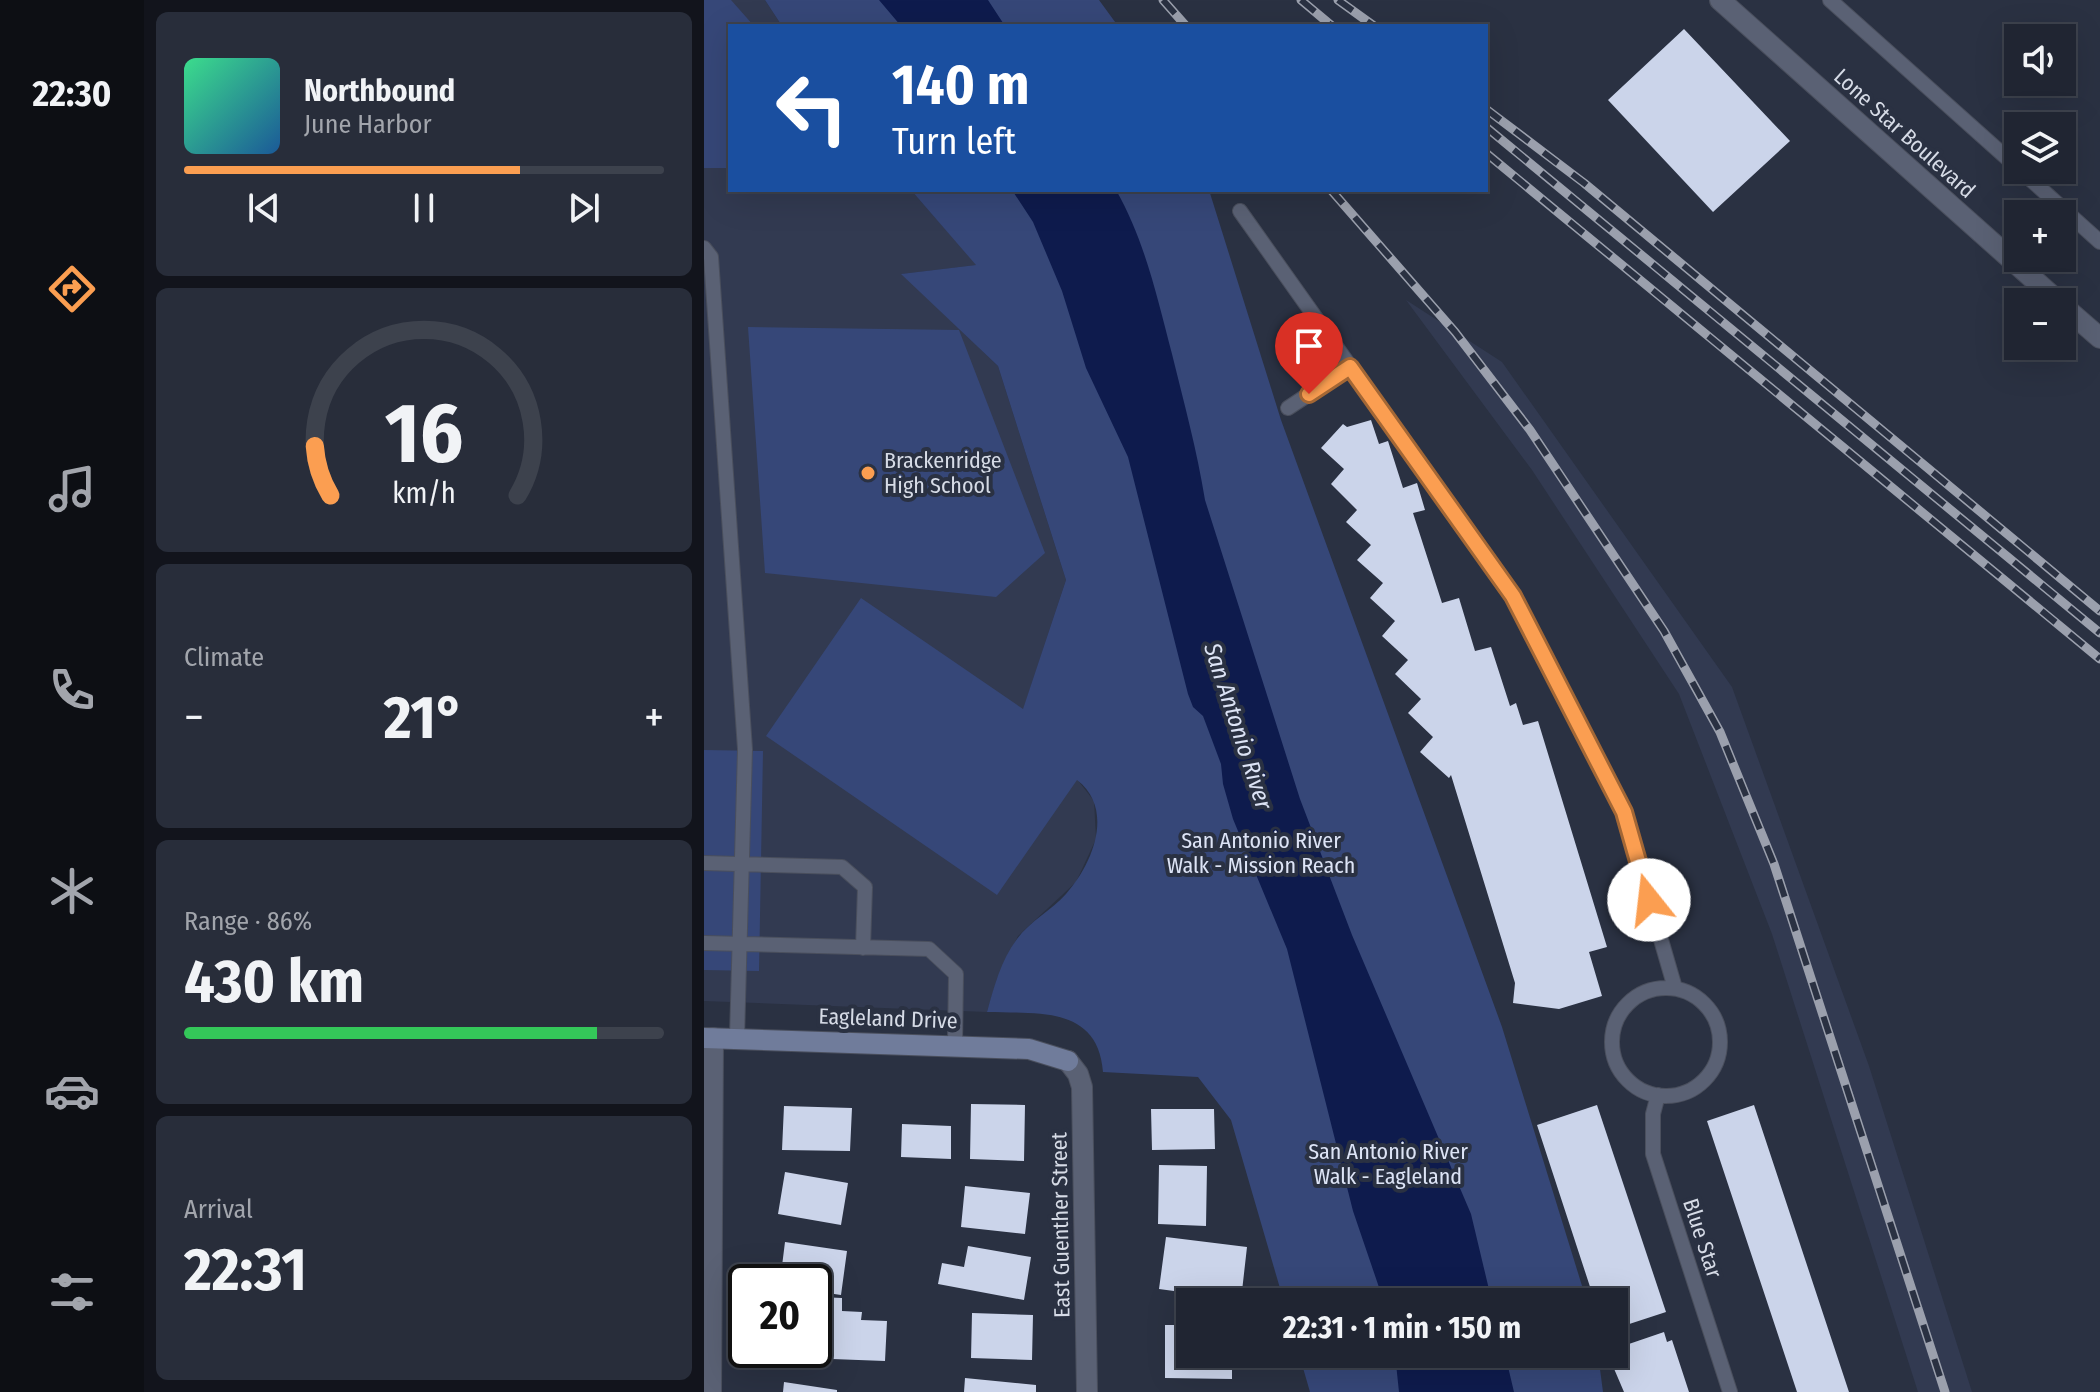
<!DOCTYPE html>
<meta charset="utf-8">
<style>
:root{--surface:#202532;--page:#282d3a;--text:#f1f3f6;--muted:#a2a5ac;--line:#3d424d;--accent:#fb9e51}
body{margin:0;font-family:"Fira Sans Condensed",sans-serif;background:var(--page);color:var(--text);height:100vh;display:flex;flex-direction:column;font-size:30px;white-space:nowrap}
*{box-sizing:border-box;margin:0}
p{font-size:26px;color:var(--muted)}
.icon{flex:none;width:44px;height:44px;fill:none;stroke:currentColor;stroke-width:2;stroke-linecap:round;stroke-linejoin:round}
.map{position:relative;flex:1;overflow:hidden}
.side{display:flex;flex-direction:column;gap:12px;padding:12px;background:#12141c;width:560px}
.side>*{flex:none}
.hud{position:absolute;left:24px;top:24px;width:760px;height:168px;border-radius:0px;box-shadow:0 8px 32px #0002,0 0 0 2px var(--line);background:#1a4fa0;color:#fff;overflow:hidden}
.buttons{position:absolute;left:1300px;top:24px;display:grid;gap:16px}
.buttons a{display:grid;place-items:center;width:72px;height:72px;border-radius:0px;background:var(--surface);box-shadow:0 8px 32px #0002,0 0 0 2px var(--line);font-size:40px}
.speed{position:absolute;left:24px;top:1264px;display:flex;gap:16px;font-size:40px;font-weight:700;text-align:center}
.speed>*{display:grid;place-content:center;width:104px;height:104px;border-radius:50%;background:var(--surface);box-shadow:0 8px 32px #0002,0 0 0 2px var(--line);line-height:1}
.speed .limit{border:4px solid #111;border-radius:12px;background:#fff;color:#111}
.pin{position:absolute;display:grid;place-items:center;width:68px;height:68px;color:#fff;margin:-82px -34px;border-radius:50% 50% 50% 0;rotate:-45deg;box-shadow:0 0 8px #0007}
.pin .icon{rotate:45deg}
.me{position:absolute;width:88px;margin:-44px;rotate:344deg;stroke-linejoin:round;filter:drop-shadow(0 0 6px #0008)}
.turn{display:flex;align-items:center;gap:28px;height:168px;padding:0 32px;font-size:36px}
.turn .icon{width:104px;height:104px;stroke-width:2.5}
.turn b{display:block;font-size:56px;line-height:68px}
.big{font-size:60px;font-weight:700;line-height:1.1}
.side .card{flex:1;display:flex;flex-direction:column;justify-content:center;gap:12px;min-width:0;padding:0 28px;border-radius:12px;background:var(--page)}
.side .dial{align-items:center;gap:0}
.dial svg{height:208px;overflow:visible;fill:none;stroke:var(--line);stroke-width:7;stroke-linecap:round;text-anchor:middle}
.dial text{fill:var(--text);stroke:none}
.song{display:flex;align-items:center;gap:24px}
.cover{width:96px;height:96px;border-radius:12px;background:linear-gradient(135deg,hsl(150 70% 55%),hsl(210 70% 35%))}
.played{height:8px;border-radius:4px;background:linear-gradient(90deg,var(--accent) 70%,var(--line) 70%)}
.keys{display:flex;justify-content:space-around;direction:ltr}
.heat{display:flex;justify-content:space-between;align-items:center;font-size:44px;direction:ltr}
.charge{height:12px;border-radius:6px;background:linear-gradient(90deg,#34c759 86%,var(--line) 0)}
.trip{position:absolute;left:472px;top:1288px;width:452px;height:80px;border-radius:0px;background:var(--surface);box-shadow:0 8px 32px #0002,0 0 0 2px var(--line);font-weight:700;line-height:80px;text-align:center}
main{display:flex;flex:1;min-height:0}
.dock{display:flex;flex-direction:column;width:144px;justify-content:space-around;align-items:center;background:#0d0f14;color:var(--muted)}
.dock .icon{width:56px;height:56px}
.dock .on{color:var(--accent)}
.dock b{font-size:36px;color:var(--text)}
.map>svg:first-child{display:block}
.built{fill:#323a51}
.green{fill:#364778}
.water{fill:#0e1b4d}
.building{fill:#cbd4ea}
.lines{fill:none;stroke-linecap:round;stroke-linejoin:round}
.lane-casing{stroke:#4a4f5d;stroke-width:16}
.street-casing{stroke:#4a4f5d;stroke-width:22}
.secondary-casing{stroke:#4a4f5d;stroke-width:22}
.lane{stroke:#5a6174;stroke-width:14}
.street{stroke:#5a6174;stroke-width:20}
.secondary{stroke:#707c9b;stroke-width:20}
.rail-casing{stroke:#9ba0ad;stroke-width:9}
.rail{stroke:#2a3142;stroke-width:6;stroke-dasharray:18;stroke-linecap:butt}
.route-casing{stroke:#a36735;stroke-width:20}
.route{stroke:#fb9e51;stroke-width:14}
.poi-dot{fill:#fb9e51;stroke:#2a3142;stroke-width:3}
.labels{text-anchor:middle;stroke-width:8;stroke-linejoin:round;paint-order:stroke}
.street-label{font-size:22px;fill:#d6dbe6;stroke:#2a3142}
.poi-label{font-size:22px;fill:#d6dbe6;stroke:#2a3142;text-anchor:start}
.park-label{font-size:22px;fill:#dde4f6;stroke:#2a3142}
.water-label{font-size:24px;font-style:italic;fill:#dce3f5;stroke:#2a3142}
</style>
<main>
<nav class="dock">
<b>22:30</b>
<svg class="icon on" aria-label="directions" viewBox="0 0 24 24"><path d="M12 3l9 9-9 9-9-9zM9 14v-3h6M13 9l2 2-2 2"/></svg>
<svg class="icon" aria-label="music" viewBox="0 0 24 24"><path d="M9 18V5l10-2v13"/><circle cx="6" cy="18" r="3"/><circle cx="16" cy="16" r="3"/></svg>
<svg class="icon" aria-label="phone" viewBox="0 0 24 24"><path d="M5 4h4l2 5-3 2q2 4 5 5l2-3 5 2v4C11 20 4 13 5 4z"/></svg>
<svg class="icon" aria-label="climate" viewBox="0 0 24 24"><path d="M12 3v18M4 7l16 10M4 17L20 7"/></svg>
<svg class="icon" aria-label="car" viewBox="0 0 24 24"><path d="M5 17H2v-5l4-1 3-4h7l3 4 3 1v5h-3M9 17h6M6 11h13"/><circle cx="7" cy="17" r="2"/><circle cx="17" cy="17" r="2"/></svg>
<svg class="icon" aria-label="filters" viewBox="0 0 24 24"><path d="M4 7h16M4 17h16"/><circle cx="9" cy="7" r="2"/><circle cx="15" cy="17" r="2"/></svg>
</nav>
<section class="side">
<div class="card">
<div class="song"><i class="cover"></i><div><b>Northbound</b><p>June Harbor</p></div></div>
<div class="played"></div>
<div class="keys"><svg class="icon" aria-label="previous" viewBox="0 0 24 24"><path d="M18 5L8 12l10 7zM5 5v14"/></svg><svg class="icon" aria-label="pause" viewBox="0 0 24 24"><path d="M8 5v14M16 5v14"/></svg><svg class="icon" aria-label="next" viewBox="0 0 24 24"><path d="M6 5l10 7-10 7zM19 5v14"/></svg></div>
</div>
<div class="card dial"><svg viewBox="0 0 100 80">
<path d="M14 69A42 42 0 1 1 86 69"/>
<path d="M14 69A42 42 0 0 1 8 50" stroke="#fb9e51"/>
<text x="50" y="56" font-size="32" font-weight="700">16</text>
<text x="50" y="72" font-size="11">km/h</text>
</svg></div>
<div class="card"><p>Climate</p>
<div class="heat"><a>−</a><b class="big">21°</b><a>+</a></div>
</div>
<div class="card"><p>Range · 86%</p><b class="big">430 km</b><div class="charge"></div></div>
<div class="card"><p>Arrival</p><b class="big">22:31</b></div>
</section>
<div class="map">
<svg width="1396" height="1392" viewBox="0 0 1396 1392">
<rect width="100%" height="100%" fill="#2a3142"/>
<!-- built -->
<path class="built" d="M0,0H61L78,26H26V190H207L273,265L198,274L294,366L362,580L319,710L390,801L392,839L372,882L314,936L293,979L283,1012L0,1001Z
M702,300L798,362L1028,687L1165,1066L1268,1392H1214L1068,934L975,694L828,470Z"/>
<!-- green -->
<path class="green" d="M0,0H27L50,26H26V168H0Z
M61,0H395L414,26H78Z
M207,190H505L577,420L798,1027L883,1302H580L527,1120L494,1077L399,1072C394,1005 332,1014 283,1012C290,987 297,960 313,939C326,921 348,910 362,894C389,864 411,809 373,780L293,895L62,736L157,598L319,709L362,580L294,366L197,274L272,265Z
M44,327L255,330L341,553L292,597L61,573Z
M0,750L59,751L55,971L0,970Z
M595,1354H894L899,1392H606Z"/>
<!-- water -->
<path class="water" d="M175,0H284L301,26H197Z
M308,190H412C441,241 453,297 468,354C480,403 493,450 501,500L596,799L648,935L767,1214L788,1302H680L649,1211L583,949L529,819L519,784L517,764L499,716L489,707L484,694L424,457L382,368L358,291L329,222Z
M691,1354H801L810,1392H695Z"/>
<!-- building -->
<path class="building" d="M980,29L1086,141L1009,212L904,100Z
M667,420L675,444L684,441L699,488L713,483L721,510L709,513L738,603L755,598L771,651L787,647L806,706L812,703L819,725L834,721L903,947L885,952L898,996L855,1009L809,1003L811,983L747,775L745,778L716,752L729,737L704,713L717,699L691,674L704,660L678,636L691,621L666,598L679,583L653,560L667,545L642,522L653,510L627,484L640,469L617,448L639,424L643,427Z
M267,1104L321,1105L320,1161L266,1159Z
M893,1105L962,1312L910,1329V1302H891L833,1125Z
M1050,1105L1145,1392H1093L1003,1121Z
M80,1106L148,1108L146,1151L78,1150Z
M447,1109H510L511,1149L448,1150Z
M198,1124L247,1126V1159L197,1157Z
M455,1165L503,1166L502,1226L454,1224Z
M81,1172L144,1183L137,1225L74,1214Z
M261,1186L326,1193L321,1234L257,1227Z
M462,1237L543,1247L537,1300L455,1289Z
M81,1242L143,1251L137,1295L110,1291V1282H76Z
M264,1246L327,1257L320,1300L234,1284L238,1263L260,1267Z
M116,1297L138,1298V1311L158,1312L157,1320L183,1321L181,1361L75,1357V1350H110V1317H115Z
M268,1313L329,1315L328,1360L267,1358Z
M461,1325H486V1354H528V1379L461,1378Z
M960,1332L963,1342L968,1340L985,1392H920L905,1357L921,1352L919,1346Z
M261,1378L332,1385V1392H260Z
M80,1382L133,1390V1392H79Z"/>
<g class="lines">
<!-- lane casing -->
<g class="lane-casing">
<path id="lane" d="M1126,0L1314,168
M1316,170L1396,242
M536,211L809,596L920,812L971,988
M0,248L7,257L41,749L33,1037
M584,408L646,367
M0,863L138,867L161,887L159,948
M0,943L225,949L252,974L251,1044
M908 1042a54 54 0 1 1 108 0a54 54 0 1 1-108 0Z
M954,1095L949,1114V1154L1026,1392"/>
</g>
<!-- street casing -->
<g class="street-casing">
<path id="street" d="M1016,0L1355,302
M1358,305L1396,338
M364,1061L374,1074L378,1087L383,1392
M7,1392L9,1038"/>
</g>
<!-- secondary casing -->
<g class="secondary-casing">
<path id="secondary" d="M0,1038L325,1049L364,1061"/>
</g>
<!-- lane -->
<use href="#lane" class="lane"/>
<!-- street -->
<use href="#street" class="street"/>
<!-- secondary -->
<use href="#secondary" class="secondary"/>
<!-- rail casing -->
<g class="rail-casing">
<path id="rail" d="M459,0L482,26
M597,0L628,26
M634,0L670,26
M782,109L880,183L1396,611
M782,127L1396,633
M782,153L1396,659
M627,190L751,332L826,430L960,631L1016,732L1070,864L1241,1392"/>
</g>
<!-- rail -->
<use href="#rail" class="rail"/>
</g>
<g class="lines">
<!-- route casing -->
<g class="route-casing">
<path id="route" d="M605,394L646,367L809,596L920,812L945,900"/>
</g>
<!-- route -->
<use href="#route" class="route"/>
</g>
<!-- markers -->
<circle class="poi-dot" cx="164" cy="473" r="8"/>
<g class="labels">
<!-- street labels -->
<g class="street-label">
<text transform="translate(1201 133) rotate(42)" y="8">Lone Star Boulevard</text>
<text transform="translate(184 1018) rotate(2)" y="8">Eagleland Drive</text>
<text transform="translate(356 1225) rotate(-91)" y="8">East Guenther Street</text>
<text transform="translate(999 1238) rotate(72)" y="8">Blue Star</text>
</g>
<!-- poi labels -->
<g class="poi-label">
<text x="180" y="468">Brackenridge<tspan x="180" dy="25">High School</tspan></text>
</g>
<!-- park labels -->
<g class="park-label">
<text x="557" y="848">San Antonio River<tspan x="557" dy="25">Walk - Mission Reach</tspan></text>
<text x="684" y="1159">San Antonio River<tspan x="684" dy="25">Walk - Eagleland</tspan></text>
</g>
<!-- water labels -->
<g class="water-label">
<text transform="translate(534 726) rotate(72)" y="8">San Antonio River</text>
</g>
</g>
</svg>
<div class="buttons">
<a><svg class="icon" aria-label="sound" viewBox="0 0 24 24"><path d="M4 9h4l5-4v14l-5-4H4zM17 9q2 3 0 6"/></svg></a>
<a><svg class="icon" aria-label="layers" viewBox="0 0 24 24"><path d="M12 4l9 5-9 5-9-5zM3 14l9 5 9-5"/></svg></a>
<a>+</a>
<a>−</a>
</div>
<div class="speed"><div class="limit">20</div></div>
<div class="pin" style="left:605px;top:394px;background:#d93025"><svg class="icon" aria-label="arrive" viewBox="0 0 24 24"><path d="M6 21V4h12l-3 4 3 4H6"/></svg></div>
<svg class="me" style="left:945px;top:900px" viewBox="-20 -20 40 40"><circle r="19" fill="#fff"/><path d="M0-13L10 11 0 6-10 11z" fill="#fb9e51"/></svg>
<div class="trip">22:31 · 1 min · 150 m</div>
<div class="hud">
<div class="turn"><svg class="icon" aria-label="left" viewBox="0 0 24 24"><path d="M17 20v-9H6M10 6l-5 5 5 5"/></svg><div><b>140 m</b>Turn left</div></div>
</div>
</div>
</main>
